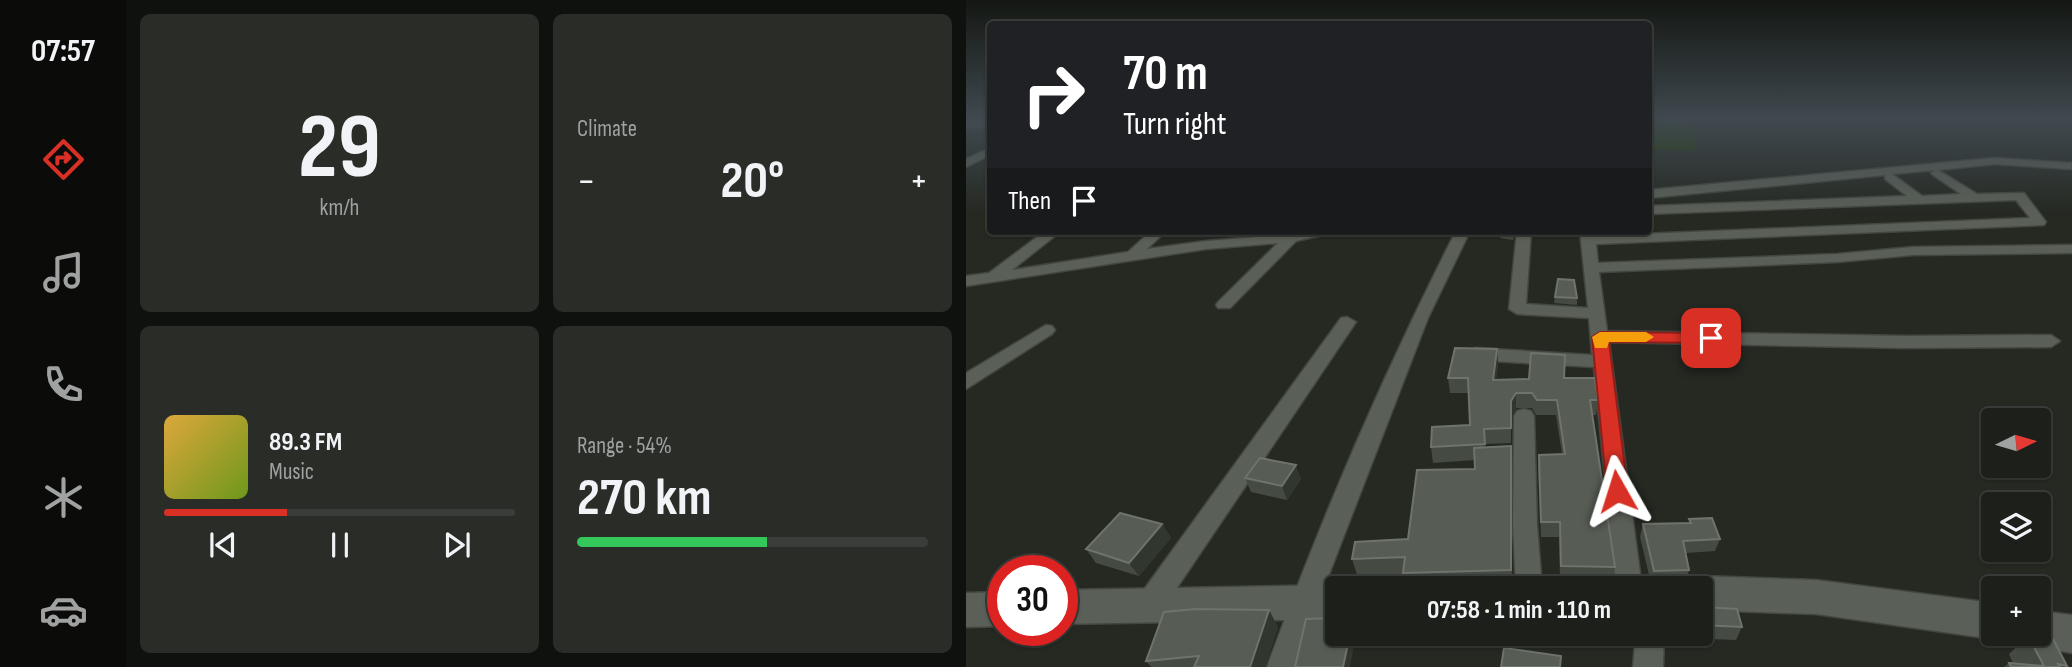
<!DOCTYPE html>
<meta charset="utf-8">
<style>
:root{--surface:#1c1f1a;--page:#292c27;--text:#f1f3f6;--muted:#a0a2a2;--line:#3a3d39;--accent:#d93025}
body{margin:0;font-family:"Sofia Sans Condensed",sans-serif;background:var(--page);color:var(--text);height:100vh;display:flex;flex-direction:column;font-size:26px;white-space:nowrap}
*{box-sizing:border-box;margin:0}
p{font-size:23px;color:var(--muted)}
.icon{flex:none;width:38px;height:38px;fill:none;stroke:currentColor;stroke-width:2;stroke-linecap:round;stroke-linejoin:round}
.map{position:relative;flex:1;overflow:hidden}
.panel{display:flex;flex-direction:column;gap:14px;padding:14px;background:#0f110e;width:840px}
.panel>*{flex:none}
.top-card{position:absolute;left:21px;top:21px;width:665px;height:214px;border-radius:7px;box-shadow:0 2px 5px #0004,0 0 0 2px var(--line);background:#202124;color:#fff;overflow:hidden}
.needle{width:46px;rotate:85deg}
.buttons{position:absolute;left:1015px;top:408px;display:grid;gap:14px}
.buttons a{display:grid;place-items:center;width:70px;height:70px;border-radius:7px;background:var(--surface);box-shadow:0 2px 5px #0004,0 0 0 2px var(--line);font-size:35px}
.speed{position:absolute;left:21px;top:555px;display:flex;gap:14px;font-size:35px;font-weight:700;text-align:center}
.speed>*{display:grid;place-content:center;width:91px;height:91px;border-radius:50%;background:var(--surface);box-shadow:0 2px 5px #0004,0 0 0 2px var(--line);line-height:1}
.speed .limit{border:10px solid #d22;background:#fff;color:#111}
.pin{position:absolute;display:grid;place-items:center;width:60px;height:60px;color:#fff;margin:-30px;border-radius:14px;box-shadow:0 4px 10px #0006}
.me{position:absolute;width:77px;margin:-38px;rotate:354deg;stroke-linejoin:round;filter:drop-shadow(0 0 5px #0008)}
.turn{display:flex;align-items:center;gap:24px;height:147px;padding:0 21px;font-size:32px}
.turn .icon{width:91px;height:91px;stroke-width:2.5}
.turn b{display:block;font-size:49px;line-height:60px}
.then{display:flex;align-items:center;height:66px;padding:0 21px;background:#0003;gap:14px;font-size:26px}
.big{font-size:52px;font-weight:700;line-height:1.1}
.panel .widget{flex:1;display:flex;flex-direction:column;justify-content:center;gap:10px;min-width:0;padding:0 24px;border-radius:10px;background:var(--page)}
.panel .dial{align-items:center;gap:0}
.dial b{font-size:91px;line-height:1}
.song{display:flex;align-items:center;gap:21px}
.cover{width:84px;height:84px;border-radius:10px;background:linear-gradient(135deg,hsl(40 70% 55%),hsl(80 70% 35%))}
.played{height:7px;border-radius:4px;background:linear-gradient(90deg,var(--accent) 35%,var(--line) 35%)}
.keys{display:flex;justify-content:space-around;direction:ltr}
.heat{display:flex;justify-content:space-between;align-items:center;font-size:38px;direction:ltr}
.charge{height:10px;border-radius:5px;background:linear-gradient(90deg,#34c759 54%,var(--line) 0)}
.panel .tiles{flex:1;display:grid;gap:14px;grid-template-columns:repeat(2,1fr)}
.trip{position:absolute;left:359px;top:576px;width:388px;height:70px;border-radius:7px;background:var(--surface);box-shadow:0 2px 5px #0004,0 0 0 2px var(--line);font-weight:700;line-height:70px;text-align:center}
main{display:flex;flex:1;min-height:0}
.tab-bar{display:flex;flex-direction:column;width:126px;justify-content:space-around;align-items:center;background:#0b0c0a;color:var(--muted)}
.tab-bar .icon{width:49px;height:49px}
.tab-bar .active{color:var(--accent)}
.tab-bar b{font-size:32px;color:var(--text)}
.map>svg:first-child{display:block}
.green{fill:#203a05}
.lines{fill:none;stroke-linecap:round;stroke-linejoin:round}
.minor-casing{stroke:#434640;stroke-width:3}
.tertiary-casing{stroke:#434640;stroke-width:3}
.minor{fill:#5a6057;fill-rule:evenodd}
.tertiary{fill:#5a6057;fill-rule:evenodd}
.wall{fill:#454b42}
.shaded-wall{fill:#31362e}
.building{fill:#575c54;stroke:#6e736b;stroke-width:2}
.route{fill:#d93025;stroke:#8d1f18;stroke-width:2}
.slow{fill:#f59e0b}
</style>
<main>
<nav class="tab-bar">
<b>07:57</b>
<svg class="icon active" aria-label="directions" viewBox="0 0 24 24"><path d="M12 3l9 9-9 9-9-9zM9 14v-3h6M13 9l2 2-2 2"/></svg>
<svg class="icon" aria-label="music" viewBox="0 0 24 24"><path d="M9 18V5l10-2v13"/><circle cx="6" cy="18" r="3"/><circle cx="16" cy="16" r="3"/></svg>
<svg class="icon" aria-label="phone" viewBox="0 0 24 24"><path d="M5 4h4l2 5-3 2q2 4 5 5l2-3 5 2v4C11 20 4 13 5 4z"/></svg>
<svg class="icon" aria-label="climate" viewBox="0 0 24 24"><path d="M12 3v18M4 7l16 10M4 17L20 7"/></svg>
<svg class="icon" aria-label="car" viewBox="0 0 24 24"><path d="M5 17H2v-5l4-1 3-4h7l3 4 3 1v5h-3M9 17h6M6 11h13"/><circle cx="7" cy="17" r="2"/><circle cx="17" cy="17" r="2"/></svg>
</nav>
<section class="panel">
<div class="tiles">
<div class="widget dial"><b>29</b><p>km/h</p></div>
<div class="widget"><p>Climate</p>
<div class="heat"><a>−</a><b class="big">20°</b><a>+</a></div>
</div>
<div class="widget">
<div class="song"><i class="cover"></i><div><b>89.3 FM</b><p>Music</p></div></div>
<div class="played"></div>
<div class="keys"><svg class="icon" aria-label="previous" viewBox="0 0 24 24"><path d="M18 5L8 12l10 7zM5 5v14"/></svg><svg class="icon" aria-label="pause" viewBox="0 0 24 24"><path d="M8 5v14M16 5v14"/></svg><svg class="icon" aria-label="next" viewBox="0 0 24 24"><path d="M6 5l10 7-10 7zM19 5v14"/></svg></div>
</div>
<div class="widget"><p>Range · 54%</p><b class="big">270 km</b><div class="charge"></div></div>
</div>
</section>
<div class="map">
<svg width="1106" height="667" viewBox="0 0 1106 667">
<rect width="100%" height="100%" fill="#252922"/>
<!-- green -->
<path class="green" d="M683,119H717L726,128L730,151L683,149Z"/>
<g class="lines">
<!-- minor casing -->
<g class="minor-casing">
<path id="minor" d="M0,121H24V127H0Z
M24,148V155L0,167V159Z
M1028,158L1106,163L1105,169L1028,164L972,170L1011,194L1058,193L1080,222L1078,225L630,244L632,263L871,254L947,247L1106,245V253L947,255L871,262L633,272L641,331L940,336L1085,335L1094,341L1085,347L940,348L643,342L676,588H650L628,367L509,360L500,354L509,348L626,355L623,318L551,314L543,309L551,231H565L560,304L622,308L614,231H628V236L1064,218L1050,200L682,214V206L941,196L919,179V175L682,198V190ZM969,170L965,173L967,175L995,194L956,196L926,174Z
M79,231H95L46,270L162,252L185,231H200L181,249L240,241L363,231L361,234L330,241L264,308H252L250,305L252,302L312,243L240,249L0,286V276L23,273Z
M490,231H504L462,318L352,603L331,667H301C354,521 419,370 490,231Z
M381,317L390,322L194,613L184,617L174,613L170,604L174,595L375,318Z
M80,325L86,326L89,330L86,334L0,389V373Z
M558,409L565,411L568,416L571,525L576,588H550L547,525L548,416L551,411Z
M670,634H698L697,667H667Z"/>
</g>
<!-- tertiary casing -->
<g class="tertiary-casing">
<path id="tertiary" d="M735,576L850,580L1027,603V634H1040L1027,639L850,614L735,610V588H720L723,581Z
M371,585L379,588H371V619L96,624V590Z
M37,592V626L0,627V593Z
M1073,611L1106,615V653L1073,647L1060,642L1056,634H1073Z"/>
</g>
<!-- minor -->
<use href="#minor" class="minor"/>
<!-- tertiary -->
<use href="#tertiary" class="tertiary"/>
</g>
<!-- wall -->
<path class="wall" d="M534,231H549L547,240L534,238Z
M589,297L611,298V305L588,303Z
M531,349L532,364L530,380L598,378L632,400L630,415H626L649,567L647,582L594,581L593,537H575L572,470L573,455L596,454L590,415H570L566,408H550L545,416V443L519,444V448L545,446L546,588H440L439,582L394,584L386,559L442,539L509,469V460L467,463L465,447L504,425L503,393H484L482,378Z
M279,478L335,479L321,500L285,492Z
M723,519L754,539L749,551L720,553L723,570L720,582L685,583L674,537L677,524L723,523Z
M196,524L205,538L173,576L130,563L120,549Z
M735,607L776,627L770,640L717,638L716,634H735Z
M303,610L312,627L299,667H185L180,661Z
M1062,636L1101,666L1100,667H1038L1043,663H1047L1043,654Z"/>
<!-- shaded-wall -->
<path class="shaded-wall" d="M531,349L532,364L528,395L527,380Z
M550,393V408L545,416V443V401Z
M330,465L335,479L321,500L316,486Z
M196,524L205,538L173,576L163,563Z
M303,610L312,627L299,667H284Z
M384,634H390L384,667H377Z"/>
<!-- building -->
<path class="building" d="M534,231H548L547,234L533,233Z
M592,279L608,280L611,298L589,297Z
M489,348L531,349L527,380L563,379L565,353L599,355L598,378H629L632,400H624L649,567L595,566L594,522H575L573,455L599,454L591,400H571L566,393H550L545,401V428L518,429L519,444L465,447L466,427L504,425L502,378H482Z
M545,446V570L437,573L439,557L386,559L389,542L442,539L451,470L509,469L508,448Z
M294,458L330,465L316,486L279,478Z
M154,513L196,524L163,563L120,549Z
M746,518L754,539L717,541L723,570L688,571L677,524L725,523L723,519Z
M735,607L771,609L776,627L735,625Z
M230,609L303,610L284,667H228L233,656L180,661L198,612Z
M371,618V634H384L377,667H329L340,619Z
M1062,636L1087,639L1101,666L1092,664L1094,667H1045L1043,663L1078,666Z
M538,648L595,656L594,667H535Z"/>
<!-- sky -->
<linearGradient id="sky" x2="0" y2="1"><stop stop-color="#141713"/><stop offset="0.56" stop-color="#40494f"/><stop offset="1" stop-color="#40494f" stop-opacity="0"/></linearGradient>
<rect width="1106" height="213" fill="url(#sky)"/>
<!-- route -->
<path class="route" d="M634,332L745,333L753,338L745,343L643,342L662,491L659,497L651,500L644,497L641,491L626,337Z"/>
<!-- slow -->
<path class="slow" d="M634,332H680L688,337L680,342H643L641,348H629L626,337Z"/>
</svg>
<div class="buttons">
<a><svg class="needle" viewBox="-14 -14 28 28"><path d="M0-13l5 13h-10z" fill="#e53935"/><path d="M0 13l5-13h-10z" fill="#a0a2a2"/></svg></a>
<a><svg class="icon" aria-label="layers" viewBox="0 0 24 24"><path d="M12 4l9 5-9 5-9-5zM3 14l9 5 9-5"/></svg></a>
<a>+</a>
</div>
<div class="speed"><div class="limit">30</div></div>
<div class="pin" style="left:745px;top:338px;background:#d93025"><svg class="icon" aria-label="arrive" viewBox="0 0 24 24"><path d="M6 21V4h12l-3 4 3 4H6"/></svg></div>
<svg class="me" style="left:651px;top:491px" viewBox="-20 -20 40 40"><path d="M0-17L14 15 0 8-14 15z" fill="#d93025" stroke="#fff" stroke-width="4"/></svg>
<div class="trip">07:58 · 1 min · 110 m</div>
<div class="top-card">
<div class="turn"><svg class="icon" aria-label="right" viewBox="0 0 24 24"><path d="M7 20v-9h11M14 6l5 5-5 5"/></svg><div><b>70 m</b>Turn right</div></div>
<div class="then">Then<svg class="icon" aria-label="arrive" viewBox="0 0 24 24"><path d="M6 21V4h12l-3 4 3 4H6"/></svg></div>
</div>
</div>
</main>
